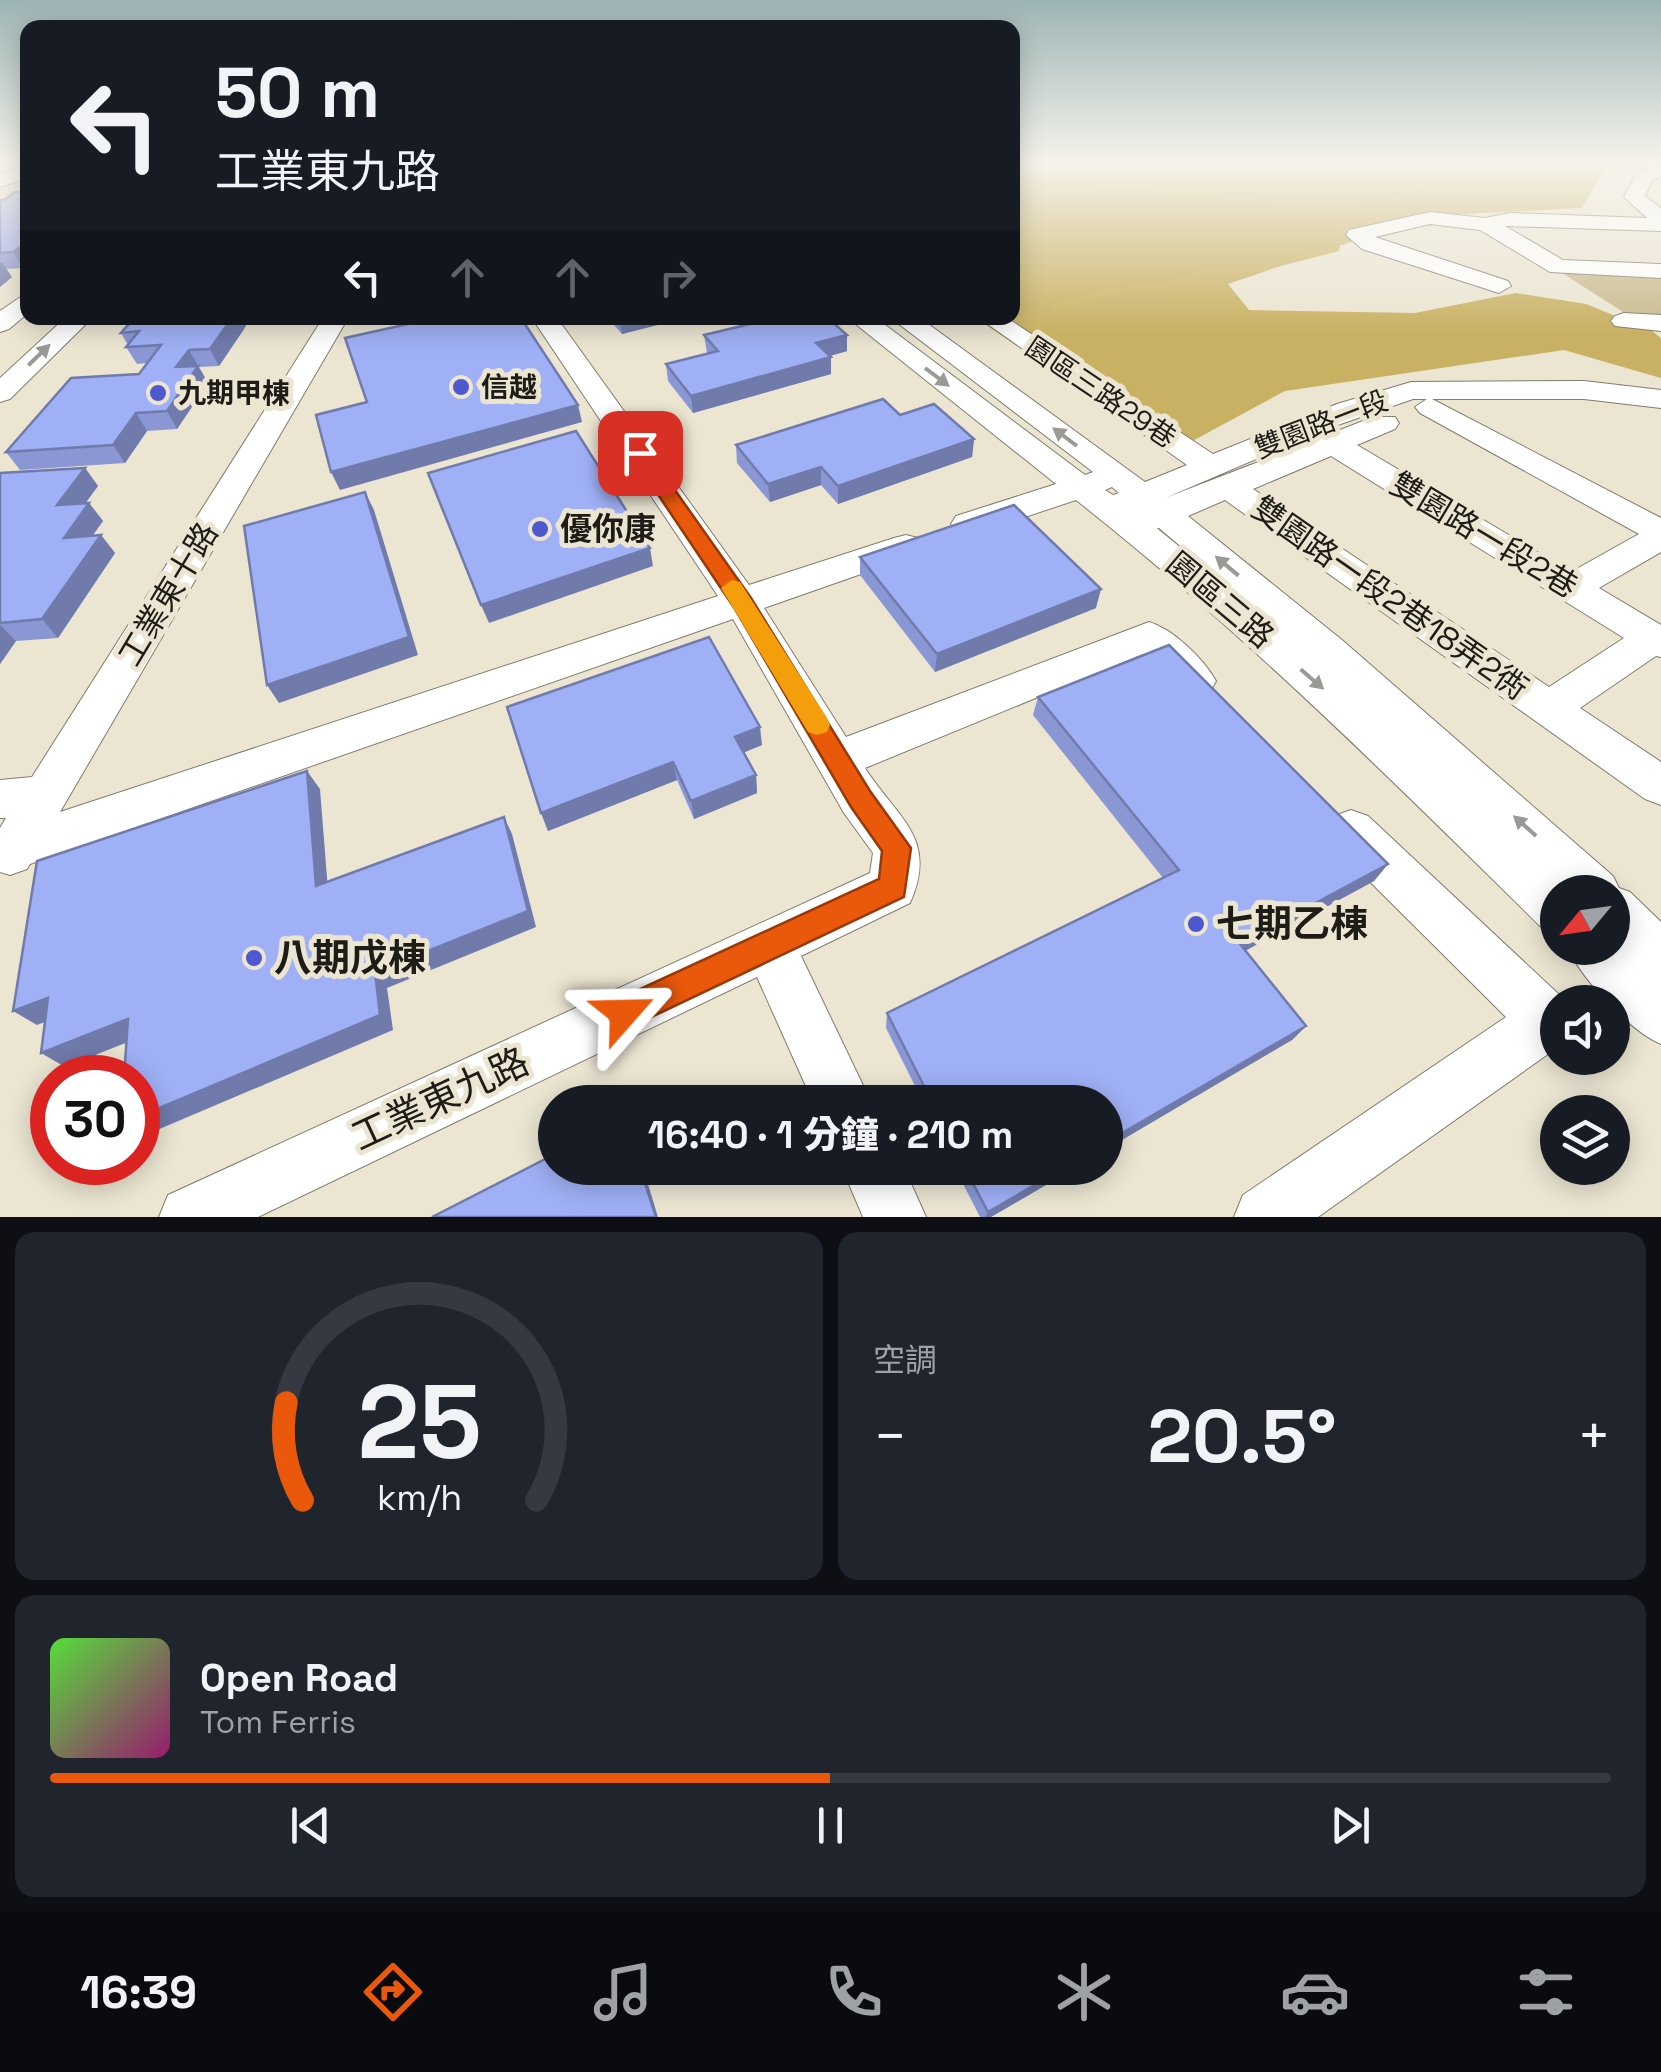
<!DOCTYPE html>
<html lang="zh-TW">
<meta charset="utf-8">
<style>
:root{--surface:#171b24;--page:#20242c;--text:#f1f3f6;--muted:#9ea1a6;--line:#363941;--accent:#ea580c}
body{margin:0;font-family:"Space Grotesk","Noto Sans TC",sans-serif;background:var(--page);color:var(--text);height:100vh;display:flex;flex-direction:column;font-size:38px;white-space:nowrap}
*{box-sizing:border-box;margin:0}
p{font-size:32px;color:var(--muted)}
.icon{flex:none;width:55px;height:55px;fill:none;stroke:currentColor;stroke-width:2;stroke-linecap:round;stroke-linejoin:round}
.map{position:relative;height:1217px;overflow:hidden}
.sheet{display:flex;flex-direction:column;gap:15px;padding:15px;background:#0d0f14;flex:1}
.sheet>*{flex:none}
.guide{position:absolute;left:20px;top:20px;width:1000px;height:305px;border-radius:20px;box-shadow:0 5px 25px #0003;background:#171b24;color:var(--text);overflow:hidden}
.needle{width:65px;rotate:241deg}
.controls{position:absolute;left:1540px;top:875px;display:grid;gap:20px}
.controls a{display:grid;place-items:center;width:90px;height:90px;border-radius:50%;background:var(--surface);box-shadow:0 5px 25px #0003;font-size:50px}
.speed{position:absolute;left:30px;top:1055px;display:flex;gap:20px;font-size:50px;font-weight:700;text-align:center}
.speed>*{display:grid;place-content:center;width:130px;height:130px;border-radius:50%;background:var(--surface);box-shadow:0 5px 25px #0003;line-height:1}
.speed .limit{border:15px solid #d22;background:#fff;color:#111}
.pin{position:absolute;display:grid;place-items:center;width:85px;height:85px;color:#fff;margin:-42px;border-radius:20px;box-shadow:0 5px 15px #0006}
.me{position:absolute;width:110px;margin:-55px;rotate:65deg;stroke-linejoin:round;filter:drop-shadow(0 0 8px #0008)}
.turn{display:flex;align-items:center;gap:35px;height:210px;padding:0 30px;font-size:45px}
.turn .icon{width:130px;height:130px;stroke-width:2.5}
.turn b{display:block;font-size:70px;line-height:85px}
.lanes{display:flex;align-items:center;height:95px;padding:0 30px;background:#0003;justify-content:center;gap:50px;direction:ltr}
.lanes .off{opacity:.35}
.big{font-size:75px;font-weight:800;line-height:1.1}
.sheet .widget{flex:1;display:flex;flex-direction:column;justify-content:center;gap:15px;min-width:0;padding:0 35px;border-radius:20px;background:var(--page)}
.sheet .dial{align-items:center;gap:0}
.dial svg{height:260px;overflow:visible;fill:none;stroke:var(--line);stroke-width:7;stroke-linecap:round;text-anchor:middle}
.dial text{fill:var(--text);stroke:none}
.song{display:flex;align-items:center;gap:30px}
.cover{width:120px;height:120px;border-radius:15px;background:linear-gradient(135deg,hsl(110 70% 55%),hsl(320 70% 35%))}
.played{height:10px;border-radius:5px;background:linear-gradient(90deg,var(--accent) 50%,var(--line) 50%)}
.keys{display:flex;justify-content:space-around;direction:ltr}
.heat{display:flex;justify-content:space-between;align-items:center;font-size:55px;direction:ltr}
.sheet .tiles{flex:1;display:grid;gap:15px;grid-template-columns:1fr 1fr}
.widget:last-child{grid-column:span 2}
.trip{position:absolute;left:538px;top:1085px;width:585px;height:100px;border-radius:50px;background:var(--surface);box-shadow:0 5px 25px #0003;font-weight:800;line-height:100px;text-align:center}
.dock{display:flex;height:160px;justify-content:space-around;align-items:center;background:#090b0e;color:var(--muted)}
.dock .icon{width:70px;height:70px}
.dock .active{color:var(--accent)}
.dock b{font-size:45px;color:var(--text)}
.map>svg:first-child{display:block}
.green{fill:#c9bb8e}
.forest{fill:#c9b163}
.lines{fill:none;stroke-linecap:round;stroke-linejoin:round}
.stream-far1{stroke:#ccb365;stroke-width:5}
.stream{stroke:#ccb365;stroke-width:6}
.minor-casing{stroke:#817c6b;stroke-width:2}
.minor{fill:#fff;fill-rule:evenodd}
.wall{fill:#8a97d4}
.shaded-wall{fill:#707bac}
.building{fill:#a0b0f6;stroke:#707bac;stroke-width:2.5}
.oneway{fill:#9a9996}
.route{fill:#ea580c;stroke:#983908;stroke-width:2.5}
.slow{fill:#f59e0b}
.poi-dot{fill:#4e59cf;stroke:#ebe5d2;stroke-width:4}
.labels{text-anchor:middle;stroke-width:10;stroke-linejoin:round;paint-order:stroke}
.far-poi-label{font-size:28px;font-weight:bold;fill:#1e1c16;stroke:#ebe5d2;text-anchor:start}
.far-street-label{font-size:28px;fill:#1e1c16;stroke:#ebe5d2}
.poi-label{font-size:32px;font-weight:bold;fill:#1e1c16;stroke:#ebe5d2;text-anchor:start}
.street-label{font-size:32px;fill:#1e1c16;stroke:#ebe5d2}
.near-poi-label{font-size:38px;font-weight:bold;fill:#1e1c16;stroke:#ebe5d2;text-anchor:start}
.near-street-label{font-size:38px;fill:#1e1c16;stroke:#ebe5d2}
</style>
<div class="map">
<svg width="1661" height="1217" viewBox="0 0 1661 1217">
<rect width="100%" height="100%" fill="#ebe5d2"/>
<!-- green -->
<path class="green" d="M1556,269L1661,274V320L1634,319Z"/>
<!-- forest -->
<path class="forest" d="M1013,163H1608L1582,208L1426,216L1228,284L1249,310L1415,313L1516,293L1586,304L1652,331L1661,338V378L1564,350L1285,391L1172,452L976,318H1012Z"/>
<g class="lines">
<!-- stream-far1 -->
<path class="stream-far1" d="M1019,163L1039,176C1160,189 1283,212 1405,198L1423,176L1413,163
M1155,288L1210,272L1263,268L1337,249L1345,205"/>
<!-- stream -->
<path class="stream" d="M1055,307L1107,292L1164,286"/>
<!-- minor casing -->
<g class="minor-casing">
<path id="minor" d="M1653,163H1661V175L1651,182L1645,196L1661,208V231L1505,226L1563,260L1661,264V278L1550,272L1480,230L1430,224L1375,237L1508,281L1511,286L1499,293L1362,249L1346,235L1349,230L1430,212L1485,218L1510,213L1647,218L1624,197L1636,175Z
M28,165V178L0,187V174Z
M28,292V313L9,329L0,332V311Z
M1624,313L1661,315V331L1615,326L1611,321L1615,316Z
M65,318H92L10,399L0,402V378Z
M323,318H348L60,812L718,596L532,318H557L749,585L894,538L906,535L918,538L923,546L918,554L764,608L846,737L1149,622C1173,629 1204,659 1216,681L1210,692C1180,701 1163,674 1143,654L865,768C897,818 939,838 910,903L801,956L871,1102H813L757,977L258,1217H159L168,1195L870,873L873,853L844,813L733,619L30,864L27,869L10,875L0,872V828L6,818H0V780L32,777Z
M848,318H876L1085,475L1093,472L891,318H920L1145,482L1187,465L979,318H1007L1213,454L1337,404L1411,382L1584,381L1661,390V408L1584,399H1432L1661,518V552L1599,588L1661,625V657L1656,656L1580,708L1661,762V805L1645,799L1225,500L1188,516L1342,640L1613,876L1619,888L1630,892L1661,922V1044C1631,1032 1581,978 1568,948H1612V892H1558V932L1540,926C1390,778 1241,630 1076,500L980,532L968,535L956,532L951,524L956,516L1056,484ZM1413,399H1427L1415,407L1420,413L1639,534L1571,572L1357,445L1395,429L1399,423L1395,417H1373L1335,432L1329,428ZM1305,438L1310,442L1165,498ZM1331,456L1624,638L1549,687L1253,489ZM1112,487L1119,493L1113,495L1105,490ZM1157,528H1159L1229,587L1159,530Z
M1351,810L1368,816L1567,1002H1558V1047L1318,1217H1234L1243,1195L1506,1017L1334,846L1328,831L1334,816Z
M842,1168H904L926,1217H863Z"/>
</g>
<!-- minor -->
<use href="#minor" class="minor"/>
</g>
<!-- wall -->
<path class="wall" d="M28,187V265L23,268L6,269L12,277L0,287V200L25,192L23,189Z
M608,318H685L622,334Z
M246,326L219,366L199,367L208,383L177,429L147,431L125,463L20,470L6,452L139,374L147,363L137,364L126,347L128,345L121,333Z
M704,335L847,351L830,356L831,374L693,413L668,381L666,364L707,353Z
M900,415L974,439L972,457L838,504L821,485L770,502L737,463L736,445Z
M85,468L98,486L85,503H89L103,521L92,536L101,535L115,553L58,638L16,641L0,664V473Z
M860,557L1096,608L935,672L860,575Z
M1038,697L1388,864L1374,881L1245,951L1306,1026L1292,1040L1105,1102H923L886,1028L887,1013L1163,878L1033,715Z
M507,707L762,745L744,752L756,775L757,793L694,819L677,780L548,831Z
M955,1168H1075L991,1217H980Z"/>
<!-- shaded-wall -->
<path class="shaded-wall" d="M28,241V265L23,268L13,252Z
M2,262L12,277L0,287V263Z
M232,318H242L246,326L219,366L210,349Z
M406,318H445L409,326Z
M619,318H685L622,334Z
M847,335V351L816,360V343Z
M189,350L208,383L177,429L167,411L176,367Z
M831,357V374L693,413L691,396Z
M578,405L582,422L340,490L331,472Z
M136,413L147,431L125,463L113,445Z
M974,439L972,457L838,504V486Z
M821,467V485L770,502L768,484Z
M85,468L98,486L71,523L57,505Z
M365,492L374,510L418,655L279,703L267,685Z
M89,503L103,521L78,556L64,538Z
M101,535L115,553L58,638L42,619Z
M650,548L653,566L489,623L481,605Z
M1101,589L1096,608L935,672L937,654Z
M0,625L16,641L0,664Z
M760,727L762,745L738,755L735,737Z
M673,762L677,780L548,831L541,813Z
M307,771L320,789L329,903L316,886Z
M756,775L757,793L694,819L691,801Z
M504,817L512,834L536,927L387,988L393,1030L143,1136L138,1133V1117L375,972Z
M1388,864L1374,881L1228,960L1240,944Z
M48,998L71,1012L37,1025L13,1011Z
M128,1019L148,1034L65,1067L41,1053Z
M1306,1026L1292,1040L1105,1150V1143Z
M640,1168H643L658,1217H656Z
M1064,1168H1075L991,1217H985L988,1212Z"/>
<!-- building -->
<path class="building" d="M15,192H28V241L13,252L0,253V200H4Z
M134,318H232L210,349L189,350L176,367L198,366L167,411L136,413L113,445L6,452L71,378L139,374L161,345L126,347L139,331L121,333Z
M435,318H521L578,405L331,472L316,415L367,402L345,338Z
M775,318H828L847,335L816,343L831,357L691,396L666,364L718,351L704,335Z
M883,399L900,415L934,404L974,439L838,486L821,467L768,484L736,445Z
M576,431L650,548L481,605L428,473Z
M85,468L57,505L89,503L64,538L101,535L42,619L0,623V473Z
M365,492L409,637L267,685L244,526Z
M1014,505L1101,589L937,654L860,557Z
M709,637L760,727L735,737L756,775L691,801L673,762L541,813L507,707Z
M1169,645L1388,864L1240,944L1306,1026L1105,1143V1102H932L887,1013L1179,870L1038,697Z
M307,771L316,886L504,817L528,911L375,972L380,1015L138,1117V1078H124L128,1019L41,1053L48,998L13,1011L37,861Z
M555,1154V1168H640L656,1217H432Z
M965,1168H1064L988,1212Z"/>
<!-- one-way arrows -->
<defs><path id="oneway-solid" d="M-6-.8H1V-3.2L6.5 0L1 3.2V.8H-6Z" transform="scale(2.5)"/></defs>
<g class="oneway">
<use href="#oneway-solid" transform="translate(39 355) rotate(-44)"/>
<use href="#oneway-solid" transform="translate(937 377) rotate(37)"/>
<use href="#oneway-solid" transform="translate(1065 437) rotate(-143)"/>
<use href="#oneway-solid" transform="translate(1227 566) rotate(-140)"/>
<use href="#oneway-solid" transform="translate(1312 679) rotate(41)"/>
<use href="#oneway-solid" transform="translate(1525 826) rotate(-138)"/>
</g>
<!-- sky -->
<linearGradient id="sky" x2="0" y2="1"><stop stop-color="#9db4b4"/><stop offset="0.49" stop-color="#f6f3eb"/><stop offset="1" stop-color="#f6f3eb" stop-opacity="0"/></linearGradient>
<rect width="1661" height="333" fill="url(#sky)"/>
<!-- route -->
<path class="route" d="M640,447L646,449L751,598L870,791L911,848L904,897L624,1030L612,1025L607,1013L612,1002L879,879L882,851L851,807L735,609L630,453Z"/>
<!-- slow -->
<path class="slow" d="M732,580L740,582L827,718L830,725L827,732L817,735L808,732L721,588Z"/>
<!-- markers -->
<g class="poi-dot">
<circle cx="461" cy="387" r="10"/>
<circle cx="158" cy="393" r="10"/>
<circle cx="540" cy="529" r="10"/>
<circle cx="1196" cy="924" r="10"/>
<circle cx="254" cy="958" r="10"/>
</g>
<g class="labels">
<!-- far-poi labels -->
<g class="far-poi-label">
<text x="481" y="397">信越</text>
<text x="178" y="403">九期甲棟</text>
</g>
<!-- far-street labels -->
<g class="far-street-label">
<text transform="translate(1101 392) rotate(34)" y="10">園區三路29巷</text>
<text transform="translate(1321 424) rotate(-21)" y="10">雙園路一段</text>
</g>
<!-- poi labels -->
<g class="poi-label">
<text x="560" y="540">優你康</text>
</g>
<!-- street labels -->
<g class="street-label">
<text transform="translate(1484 535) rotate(31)" y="11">雙園路一段2巷</text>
<text transform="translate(168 594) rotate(-59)" y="11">工業東十路</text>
<text transform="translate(1390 598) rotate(35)" y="11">雙園路一段2巷18弄2衖</text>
<text transform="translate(1220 600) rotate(40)" y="11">園區三路</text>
</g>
<!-- near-poi labels -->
<g class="near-poi-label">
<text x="1216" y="937">七期乙棟</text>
<text x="274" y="971">八期戊棟</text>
</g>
<!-- near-street labels -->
<g class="near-street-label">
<text transform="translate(440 1099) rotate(-25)" y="13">工業東九路</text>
</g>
</g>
</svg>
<div class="controls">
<a><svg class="needle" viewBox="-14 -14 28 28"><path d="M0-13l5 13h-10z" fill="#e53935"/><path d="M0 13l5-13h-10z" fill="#9ea1a6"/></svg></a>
<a><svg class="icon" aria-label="sound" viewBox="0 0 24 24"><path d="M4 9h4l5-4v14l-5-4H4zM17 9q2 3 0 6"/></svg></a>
<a><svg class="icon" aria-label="layers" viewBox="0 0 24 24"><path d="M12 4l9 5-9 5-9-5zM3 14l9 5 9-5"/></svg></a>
</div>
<div class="speed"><div class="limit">30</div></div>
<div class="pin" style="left:640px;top:453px;background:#d93025"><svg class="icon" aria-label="arrive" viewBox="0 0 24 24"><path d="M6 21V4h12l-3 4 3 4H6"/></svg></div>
<svg class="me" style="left:624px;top:1013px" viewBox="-20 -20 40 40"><path d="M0-17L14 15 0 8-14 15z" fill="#ea580c" stroke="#fff" stroke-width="4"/></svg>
<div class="trip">16:40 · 1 分鐘 · 210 m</div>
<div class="guide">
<div class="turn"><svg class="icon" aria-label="left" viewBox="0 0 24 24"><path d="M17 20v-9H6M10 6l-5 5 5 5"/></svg><div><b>50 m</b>工業東九路</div></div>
<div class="lanes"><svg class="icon" aria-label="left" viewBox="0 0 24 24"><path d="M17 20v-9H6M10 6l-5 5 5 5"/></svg><svg class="icon off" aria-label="ahead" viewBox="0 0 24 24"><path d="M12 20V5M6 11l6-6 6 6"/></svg><svg class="icon off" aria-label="ahead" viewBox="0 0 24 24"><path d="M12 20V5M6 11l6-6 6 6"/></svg><svg class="icon off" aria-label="right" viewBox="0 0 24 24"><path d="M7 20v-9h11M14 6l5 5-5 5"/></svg></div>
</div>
</div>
<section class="sheet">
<div class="tiles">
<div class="widget dial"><svg viewBox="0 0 100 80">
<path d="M14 69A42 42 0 1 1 86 69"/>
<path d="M14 69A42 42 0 0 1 9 39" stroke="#ea580c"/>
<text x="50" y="56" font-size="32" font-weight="700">25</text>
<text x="50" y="72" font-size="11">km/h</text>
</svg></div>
<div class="widget"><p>空調</p>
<div class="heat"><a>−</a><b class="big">20.5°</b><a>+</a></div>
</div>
<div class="widget">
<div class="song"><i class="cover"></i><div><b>Open Road</b><p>Tom Ferris</p></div></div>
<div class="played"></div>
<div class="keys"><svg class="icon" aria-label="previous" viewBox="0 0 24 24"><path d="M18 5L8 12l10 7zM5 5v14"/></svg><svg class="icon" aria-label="pause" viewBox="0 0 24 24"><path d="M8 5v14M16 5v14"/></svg><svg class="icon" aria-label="next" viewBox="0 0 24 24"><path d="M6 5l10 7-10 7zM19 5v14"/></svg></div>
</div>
</div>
</section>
<nav class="dock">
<b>16:39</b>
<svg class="icon active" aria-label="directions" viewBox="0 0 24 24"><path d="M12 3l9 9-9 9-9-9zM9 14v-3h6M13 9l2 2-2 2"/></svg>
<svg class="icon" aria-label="music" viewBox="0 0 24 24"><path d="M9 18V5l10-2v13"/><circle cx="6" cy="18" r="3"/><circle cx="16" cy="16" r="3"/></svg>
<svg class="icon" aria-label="phone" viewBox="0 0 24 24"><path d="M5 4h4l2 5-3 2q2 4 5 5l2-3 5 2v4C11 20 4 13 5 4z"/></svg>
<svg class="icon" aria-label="climate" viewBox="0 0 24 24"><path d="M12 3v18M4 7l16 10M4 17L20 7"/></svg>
<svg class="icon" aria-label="car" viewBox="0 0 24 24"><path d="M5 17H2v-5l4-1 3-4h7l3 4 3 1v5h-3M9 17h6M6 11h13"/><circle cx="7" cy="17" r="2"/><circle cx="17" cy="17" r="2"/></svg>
<svg class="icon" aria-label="filters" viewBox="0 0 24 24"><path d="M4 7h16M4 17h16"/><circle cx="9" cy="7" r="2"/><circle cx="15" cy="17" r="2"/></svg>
</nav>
